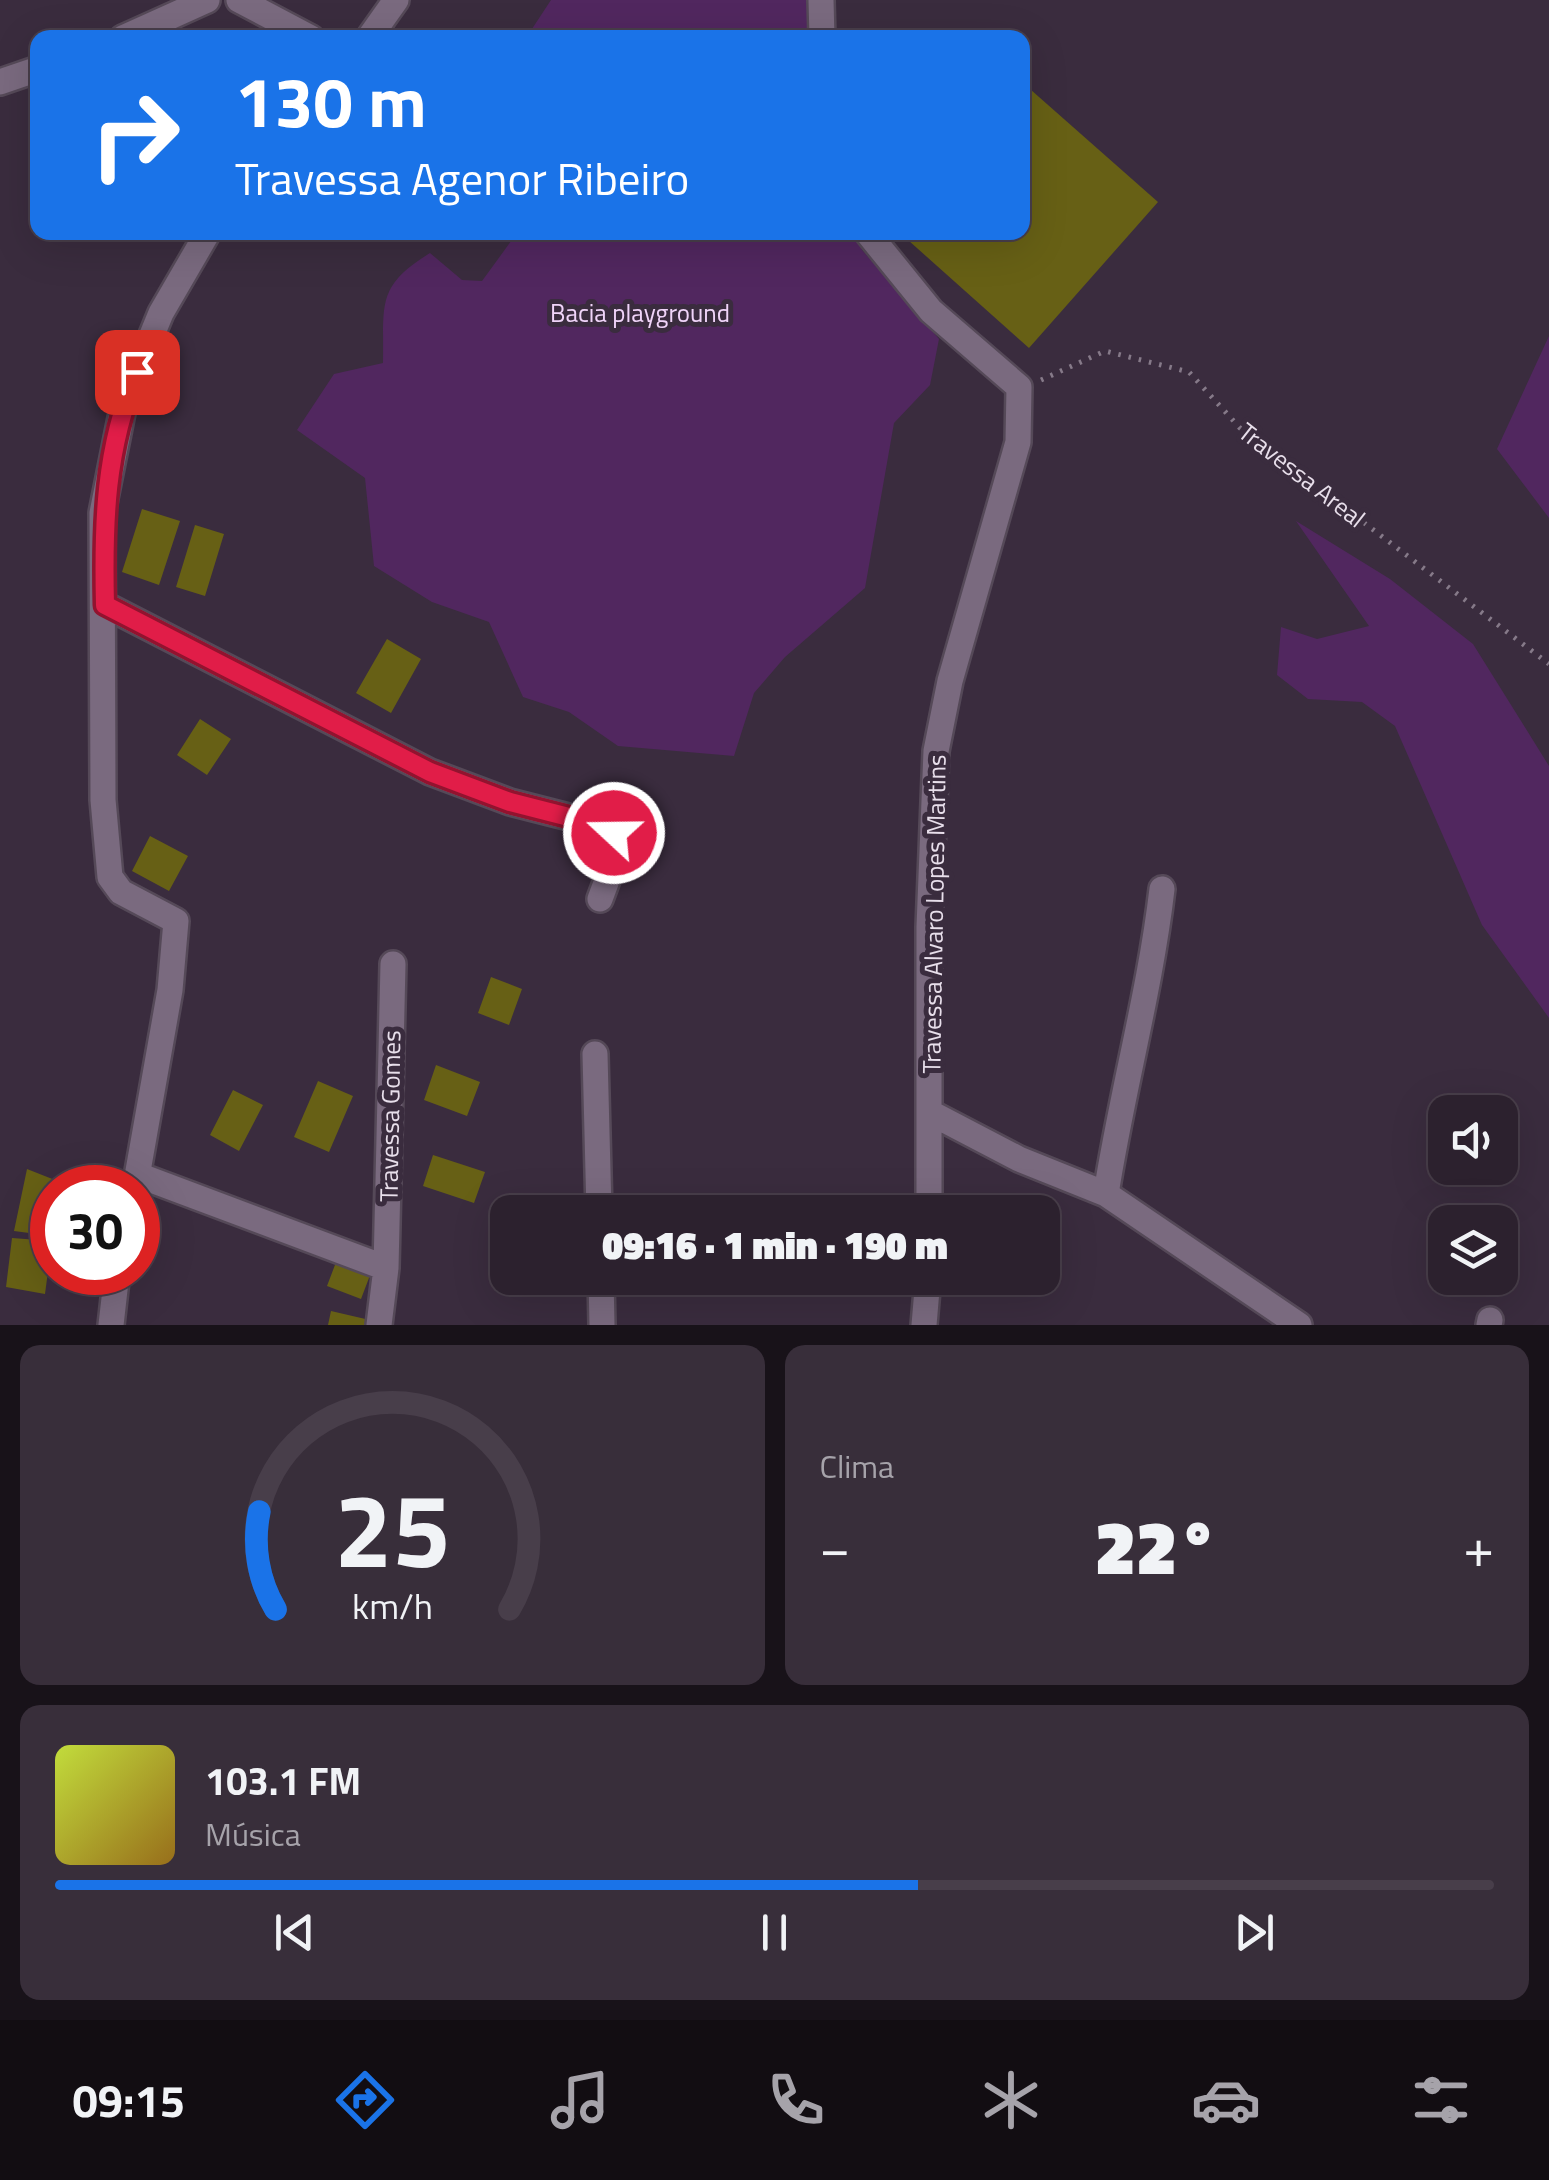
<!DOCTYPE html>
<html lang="pt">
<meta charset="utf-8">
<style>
:root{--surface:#2c212e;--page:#382e3a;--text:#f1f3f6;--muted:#a6a3aa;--line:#483e4a;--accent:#1a73e8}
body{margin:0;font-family:"Titillium Web",sans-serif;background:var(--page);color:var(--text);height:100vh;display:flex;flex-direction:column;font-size:38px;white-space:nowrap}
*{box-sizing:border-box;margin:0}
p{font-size:32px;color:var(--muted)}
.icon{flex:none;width:55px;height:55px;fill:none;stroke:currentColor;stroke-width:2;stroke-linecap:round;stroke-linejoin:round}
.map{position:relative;height:1325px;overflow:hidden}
.sheet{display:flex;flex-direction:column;gap:20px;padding:20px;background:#181219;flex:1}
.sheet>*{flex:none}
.top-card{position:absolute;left:30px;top:30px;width:1000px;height:210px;border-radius:20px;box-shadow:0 10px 40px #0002,0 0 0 2px var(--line);background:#1a73e8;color:#fff;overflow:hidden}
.tools{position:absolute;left:1428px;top:1095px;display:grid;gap:20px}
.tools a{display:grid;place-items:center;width:90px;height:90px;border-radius:20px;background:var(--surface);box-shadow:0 10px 40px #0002,0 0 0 2px var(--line);font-size:50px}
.speed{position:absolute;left:30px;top:1165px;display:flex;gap:20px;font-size:50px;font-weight:700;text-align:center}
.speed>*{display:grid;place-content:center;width:130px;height:130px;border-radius:50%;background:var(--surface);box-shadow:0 10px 40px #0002,0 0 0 2px var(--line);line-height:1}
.speed .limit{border:15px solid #d22;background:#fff;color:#111}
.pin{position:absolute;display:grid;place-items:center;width:85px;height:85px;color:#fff;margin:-42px;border-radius:20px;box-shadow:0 5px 15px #0006}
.me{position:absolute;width:110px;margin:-55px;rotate:291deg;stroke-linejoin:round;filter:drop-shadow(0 0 8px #0008)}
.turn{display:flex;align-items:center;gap:35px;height:210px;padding:0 40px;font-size:45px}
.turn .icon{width:130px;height:130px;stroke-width:2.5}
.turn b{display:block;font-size:70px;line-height:85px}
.big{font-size:75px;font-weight:800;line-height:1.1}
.sheet .tile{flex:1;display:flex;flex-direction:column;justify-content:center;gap:15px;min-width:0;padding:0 35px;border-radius:20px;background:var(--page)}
.sheet .dial{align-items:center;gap:0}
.dial svg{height:260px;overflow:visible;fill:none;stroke:var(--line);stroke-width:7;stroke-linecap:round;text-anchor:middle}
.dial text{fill:var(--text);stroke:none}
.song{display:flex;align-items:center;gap:30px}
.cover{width:120px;height:120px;border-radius:15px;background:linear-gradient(135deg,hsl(70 70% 55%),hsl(40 70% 35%))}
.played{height:10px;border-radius:5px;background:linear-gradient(90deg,var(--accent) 60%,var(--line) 60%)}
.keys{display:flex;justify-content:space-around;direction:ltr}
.heat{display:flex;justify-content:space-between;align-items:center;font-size:55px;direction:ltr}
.sheet .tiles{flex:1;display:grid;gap:20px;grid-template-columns:1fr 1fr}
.tile:last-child{grid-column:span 2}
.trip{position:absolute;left:490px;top:1195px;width:570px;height:100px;border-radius:20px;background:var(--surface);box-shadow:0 10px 40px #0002,0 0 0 2px var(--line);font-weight:800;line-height:100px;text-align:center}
.menu{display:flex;height:160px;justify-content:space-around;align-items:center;background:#120d12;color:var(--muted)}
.menu .icon{width:70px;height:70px}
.menu .current{color:var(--accent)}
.menu b{font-size:45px;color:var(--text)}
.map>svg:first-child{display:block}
.green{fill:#51275f}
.building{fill:#676015}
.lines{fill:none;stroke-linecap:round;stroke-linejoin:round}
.minor-casing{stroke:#554958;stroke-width:30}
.path{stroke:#867a89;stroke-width:5;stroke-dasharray:2.5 8;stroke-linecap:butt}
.minor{stroke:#7a6a7f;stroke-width:25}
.route-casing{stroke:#92132f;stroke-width:25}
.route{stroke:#e11d48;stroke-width:18}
.labels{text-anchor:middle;stroke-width:10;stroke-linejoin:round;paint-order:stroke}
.park-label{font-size:25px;fill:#f0d4f9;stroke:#3a2c3e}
.street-label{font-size:25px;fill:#e8dfeb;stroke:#3a2c3e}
</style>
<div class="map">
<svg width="1549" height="1325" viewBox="0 0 1549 1325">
<rect width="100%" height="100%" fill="#3a2c3e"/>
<!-- green -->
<path class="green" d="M551,0H818L810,37L526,38Z
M517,233H854L862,250L939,339L930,385L894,423L865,588L785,657L754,693L734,756L618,746L569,712L523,697L489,622L432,602L374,566L365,478L297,430L334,374L383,363C384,304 376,286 430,253L462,280L482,281Z
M1549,336V518L1497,449Z
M1296,521L1390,579L1473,644L1549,766V1018L1482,925L1395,726L1362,702L1308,699L1277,675L1281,627L1317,639L1369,626Z"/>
<!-- building -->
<path class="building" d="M1022,82L1158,202L1029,348L899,232H1022Z
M142,509L180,521L159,585L122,572Z
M195,525L224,534L205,596L176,587Z
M387,639L421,659L391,713L356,693Z
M200,719L231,739L207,775L177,755Z
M150,836L188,856L169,891L132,871Z
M491,977L522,989L509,1025L478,1013Z
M436,1065L480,1082L467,1116L424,1100Z
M318,1081L353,1096L329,1152L294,1137Z
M233,1090L263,1105L239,1151L210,1135Z
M433,1155L485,1172L474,1203L423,1186Z
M27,1169L65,1184L52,1188V1236L14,1231Z
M12,1238L52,1241L45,1294L6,1287Z
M338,1257L372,1270L361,1299L327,1286Z
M331,1311L374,1321L373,1325H328Z"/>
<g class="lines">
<!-- minor casing -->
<g class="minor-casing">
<path id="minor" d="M239,0L311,38
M821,0L822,38
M123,38L207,0
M369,38L396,0
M0,82L38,69
M867,232L931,311L1019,387L1018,442L950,681L936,751L929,927V1212
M105,605L430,772L510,802L604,826L613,833V864L600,899
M595,1054L599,1212
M929,1112L1019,1159L1106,1194L1299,1325
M138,1175L386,1268
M135,1188L170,990L176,921L121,892L110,877L103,800L102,513L124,403L161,313L208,232
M1106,1194C1122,1091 1150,992 1162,889
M601,1278L602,1325
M111,1325L117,1272
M379,1325L386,1268L393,964
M924,1325L928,1278
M1489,1325L1490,1320"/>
</g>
<!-- path -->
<path class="path" d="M1041,380L1105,351L1189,372L1240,428L1549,664"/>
<!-- minor -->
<use href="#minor" class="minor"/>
</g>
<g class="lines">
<!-- route casing -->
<g class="route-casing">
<path id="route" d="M137,372C105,449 103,523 105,605L430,772L510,802L604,826L614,833"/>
</g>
<!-- route -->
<use href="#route" class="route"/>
</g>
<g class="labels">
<!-- park labels -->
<g class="park-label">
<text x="640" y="322">Bacia playground</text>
</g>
<!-- street labels -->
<g class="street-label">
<text transform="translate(1302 475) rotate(38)" y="9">Travessa Areal</text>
<text transform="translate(934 914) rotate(-89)" y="9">Travessa Alvaro Lopes Martins</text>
<text transform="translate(390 1116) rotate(-89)" y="9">Travessa Gomes</text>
</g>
</g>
</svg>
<div class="tools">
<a><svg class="icon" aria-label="sound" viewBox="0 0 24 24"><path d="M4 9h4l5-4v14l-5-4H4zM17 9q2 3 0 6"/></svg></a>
<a><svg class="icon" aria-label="layers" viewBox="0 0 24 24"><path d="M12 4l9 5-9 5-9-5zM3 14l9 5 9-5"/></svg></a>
</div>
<div class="speed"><div class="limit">30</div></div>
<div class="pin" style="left:137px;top:372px;background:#d93025"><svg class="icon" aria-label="arrive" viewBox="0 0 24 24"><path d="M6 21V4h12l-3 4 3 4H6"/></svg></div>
<svg class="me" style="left:614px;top:833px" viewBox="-20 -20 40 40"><circle r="17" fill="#e11d48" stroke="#fff" stroke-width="3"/><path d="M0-11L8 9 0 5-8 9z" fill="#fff"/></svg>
<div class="trip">09:16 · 1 min · 190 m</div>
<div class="top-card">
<div class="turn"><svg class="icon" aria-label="right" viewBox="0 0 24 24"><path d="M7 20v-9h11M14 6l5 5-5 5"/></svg><div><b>130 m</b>Travessa Agenor Ribeiro</div></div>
</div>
</div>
<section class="sheet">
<div class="tiles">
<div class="tile dial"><svg viewBox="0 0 100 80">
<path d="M14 69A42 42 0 1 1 86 69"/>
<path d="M14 69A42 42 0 0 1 9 39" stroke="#1a73e8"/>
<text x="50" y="56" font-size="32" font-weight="700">25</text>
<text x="50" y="72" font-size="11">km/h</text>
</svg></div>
<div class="tile"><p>Clima</p>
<div class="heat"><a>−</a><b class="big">22°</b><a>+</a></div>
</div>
<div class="tile">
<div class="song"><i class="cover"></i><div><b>103.1 FM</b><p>Música</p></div></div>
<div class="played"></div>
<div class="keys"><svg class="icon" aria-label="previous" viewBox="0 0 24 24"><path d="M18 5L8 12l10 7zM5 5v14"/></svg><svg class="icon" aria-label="pause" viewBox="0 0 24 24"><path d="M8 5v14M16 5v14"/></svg><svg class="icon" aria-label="next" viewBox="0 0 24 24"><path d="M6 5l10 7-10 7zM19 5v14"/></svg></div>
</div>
</div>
</section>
<nav class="menu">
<b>09:15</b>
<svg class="icon current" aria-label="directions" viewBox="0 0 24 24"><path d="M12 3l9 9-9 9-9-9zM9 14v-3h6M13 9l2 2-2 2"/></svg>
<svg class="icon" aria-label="music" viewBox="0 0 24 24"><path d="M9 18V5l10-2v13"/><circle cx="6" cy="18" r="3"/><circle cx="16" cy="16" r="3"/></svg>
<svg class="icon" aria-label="phone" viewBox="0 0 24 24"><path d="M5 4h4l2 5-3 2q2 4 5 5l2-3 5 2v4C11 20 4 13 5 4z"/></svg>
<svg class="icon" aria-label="climate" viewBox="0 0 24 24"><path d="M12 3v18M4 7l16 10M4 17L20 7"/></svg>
<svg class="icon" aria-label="car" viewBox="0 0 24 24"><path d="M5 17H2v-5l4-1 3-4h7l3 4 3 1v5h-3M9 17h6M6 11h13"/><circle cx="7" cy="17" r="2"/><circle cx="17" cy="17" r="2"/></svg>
<svg class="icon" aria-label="filters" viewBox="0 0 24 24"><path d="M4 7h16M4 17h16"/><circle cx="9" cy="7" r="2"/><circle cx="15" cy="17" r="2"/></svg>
</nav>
